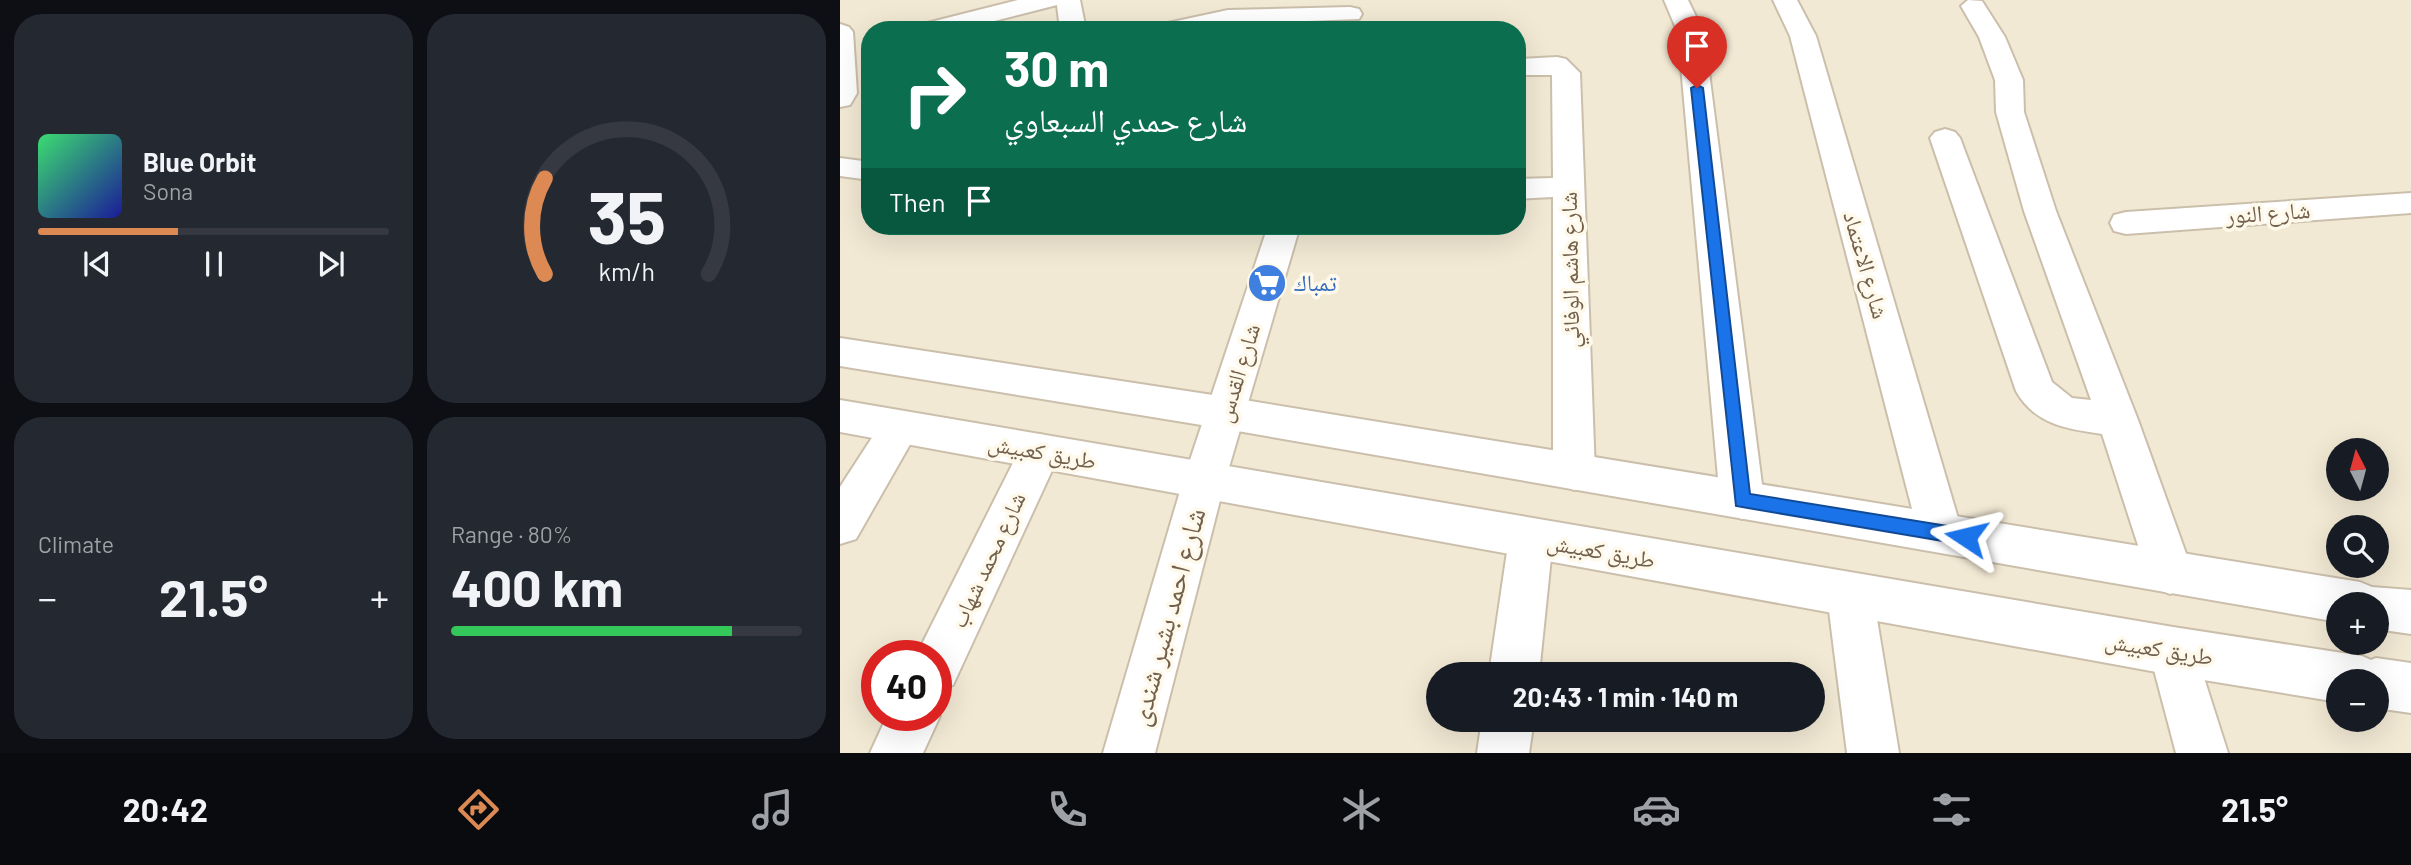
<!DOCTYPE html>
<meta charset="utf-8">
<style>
:root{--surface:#171b24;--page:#242831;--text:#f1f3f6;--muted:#9ea1a6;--line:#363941;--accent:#dc8953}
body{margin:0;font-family:Barlow,"Noto Naskh Arabic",sans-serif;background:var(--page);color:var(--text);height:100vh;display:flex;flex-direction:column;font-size:26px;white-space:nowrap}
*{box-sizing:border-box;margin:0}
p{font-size:23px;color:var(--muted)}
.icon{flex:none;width:38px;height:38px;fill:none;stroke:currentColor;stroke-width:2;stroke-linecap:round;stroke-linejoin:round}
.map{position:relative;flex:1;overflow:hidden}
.side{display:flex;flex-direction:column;gap:14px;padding:14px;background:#0d0f14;width:840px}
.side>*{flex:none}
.top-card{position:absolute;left:21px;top:21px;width:665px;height:214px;border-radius:28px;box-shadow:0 7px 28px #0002;background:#0b6e4f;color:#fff;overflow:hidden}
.needle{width:46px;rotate:354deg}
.controls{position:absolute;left:1486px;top:438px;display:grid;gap:14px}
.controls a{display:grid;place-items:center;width:63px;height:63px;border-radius:50%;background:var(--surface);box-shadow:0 7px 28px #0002;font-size:35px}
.speed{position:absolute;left:21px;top:640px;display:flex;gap:14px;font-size:35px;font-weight:700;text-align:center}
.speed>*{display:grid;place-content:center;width:91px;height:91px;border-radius:50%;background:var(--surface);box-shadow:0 7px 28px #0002;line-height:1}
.speed .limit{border:10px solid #d22;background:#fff;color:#111}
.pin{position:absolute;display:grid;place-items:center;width:60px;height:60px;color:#fff;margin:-72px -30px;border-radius:50% 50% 50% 0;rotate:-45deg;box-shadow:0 0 7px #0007}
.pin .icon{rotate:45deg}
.me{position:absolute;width:77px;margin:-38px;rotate:280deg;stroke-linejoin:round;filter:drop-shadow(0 0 5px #0008)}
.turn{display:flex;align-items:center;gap:24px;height:147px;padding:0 28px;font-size:32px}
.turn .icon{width:91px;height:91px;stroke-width:2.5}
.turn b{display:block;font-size:49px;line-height:60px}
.then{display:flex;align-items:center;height:66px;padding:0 28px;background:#0003;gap:14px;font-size:26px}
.big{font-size:52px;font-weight:700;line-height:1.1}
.side .widget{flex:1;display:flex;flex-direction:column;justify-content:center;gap:10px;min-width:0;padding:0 24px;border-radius:28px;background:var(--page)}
.side .dial{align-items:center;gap:0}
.dial svg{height:182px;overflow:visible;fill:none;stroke:var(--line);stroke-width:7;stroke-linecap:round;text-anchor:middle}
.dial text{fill:var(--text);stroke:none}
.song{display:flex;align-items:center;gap:21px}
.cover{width:84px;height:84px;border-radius:10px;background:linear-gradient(135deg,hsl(140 70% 55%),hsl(240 70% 35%))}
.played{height:7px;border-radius:4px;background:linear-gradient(90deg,var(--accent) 40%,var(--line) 40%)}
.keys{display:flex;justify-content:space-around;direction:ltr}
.heat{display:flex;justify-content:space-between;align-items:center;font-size:38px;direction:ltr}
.charge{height:10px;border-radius:5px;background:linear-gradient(90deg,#34c759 80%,var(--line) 0)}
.side .tiles{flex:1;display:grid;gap:14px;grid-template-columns:repeat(2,1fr)}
.trip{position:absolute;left:586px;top:662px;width:399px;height:70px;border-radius:35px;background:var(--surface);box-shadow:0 7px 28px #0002;font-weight:700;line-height:70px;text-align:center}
.dock{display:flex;height:112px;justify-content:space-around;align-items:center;background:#090b0e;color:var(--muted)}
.dock .icon{width:49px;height:49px}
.dock .current{color:var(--accent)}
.dock b{font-size:32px;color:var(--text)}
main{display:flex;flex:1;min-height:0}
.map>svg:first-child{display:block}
.residential{fill:#f2e9d4;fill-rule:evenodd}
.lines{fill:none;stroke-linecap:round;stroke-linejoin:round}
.minor-casing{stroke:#cbbfac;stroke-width:4}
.tertiary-casing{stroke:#cbbfac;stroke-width:4}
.minor{fill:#fff;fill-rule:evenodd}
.tertiary{fill:#fff;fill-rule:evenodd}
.route{fill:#1a73e8;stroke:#114b97;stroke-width:2}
.labels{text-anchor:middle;stroke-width:7;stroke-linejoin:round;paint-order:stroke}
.street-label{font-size:23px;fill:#72604c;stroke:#fef9eb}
.shop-label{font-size:23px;fill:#366cbe;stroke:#fef9eb;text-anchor:start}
.near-street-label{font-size:28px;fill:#72604c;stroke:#fef9eb}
</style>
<main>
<section class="side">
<div class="tiles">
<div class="widget">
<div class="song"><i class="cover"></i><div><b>Blue Orbit</b><p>Sona</p></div></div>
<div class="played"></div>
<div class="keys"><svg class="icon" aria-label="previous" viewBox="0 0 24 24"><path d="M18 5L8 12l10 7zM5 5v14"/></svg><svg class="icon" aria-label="pause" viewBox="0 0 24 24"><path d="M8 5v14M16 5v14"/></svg><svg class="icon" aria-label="next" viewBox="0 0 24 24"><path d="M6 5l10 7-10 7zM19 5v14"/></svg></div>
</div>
<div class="widget dial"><svg viewBox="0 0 100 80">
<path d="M14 69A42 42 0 1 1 86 69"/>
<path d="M14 69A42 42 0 0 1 14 27" stroke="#dc8953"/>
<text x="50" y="56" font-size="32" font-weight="700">35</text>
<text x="50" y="72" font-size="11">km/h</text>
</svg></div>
<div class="widget"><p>Climate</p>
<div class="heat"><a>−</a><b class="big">21.5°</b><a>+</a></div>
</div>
<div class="widget"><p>Range · 80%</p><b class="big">400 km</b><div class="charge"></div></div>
</div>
</section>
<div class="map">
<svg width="1571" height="753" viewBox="0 0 1571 753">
<rect width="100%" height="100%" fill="#fbf6e5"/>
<!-- residential -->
<path class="residential" d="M0,0H1571V753H0ZM30,30H677V226H30ZM1498,450H1536V488H1498ZM1498,527H1536V565H1498ZM1498,604H1536V642H1498ZM37,656H96V716H37ZM598,674H973V719H598ZM1498,681H1536V719H1498Z"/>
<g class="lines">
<!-- minor casing -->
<g class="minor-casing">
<path id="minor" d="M178,0H240L246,30H220L217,5L119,30H75L79,25Z
M824,0H848L864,33L924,500L917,513L902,519L887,513L880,500L838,33Z
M933,0H957L976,36L1122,532L1116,546L1100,552L1084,546L1078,532L950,36Z
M1128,0L1142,1L1165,37L1183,80L1184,112L1216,211L1298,420L1353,573L1346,588L1330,594L1314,588L1307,573L1262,434C1228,429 1195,425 1176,391L1090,138L1095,132L1105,129L1115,132L1120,138L1212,382L1232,398L1251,400L1184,211L1156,112L1155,80L1139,37L1121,6Z
M510,7L519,9L522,14L519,19L388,24L364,30H314L318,25L388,10Z
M0,24L9,27L13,32L17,93L10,105L0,107Z
M717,57L726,59L740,73L755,472L749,484L734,490L719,484L713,472V197L677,199V179L713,178L712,75H677V59Z
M0,158L30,162V180L0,176Z
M1571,193V213L1286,234L1274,231L1270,223L1274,215L1286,212Z
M428,226H460L385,481L315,753H263L343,481Z
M60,411L74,416L80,427L16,539L0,544V487L46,416Z
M200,434L215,439L221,451L113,685L96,692V656H76L185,439Z
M691,518L707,524L713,538L699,674H649L669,538L675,524Z
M1010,573L1027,580L1033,595L1059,753H1007L987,595L993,580Z
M1333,627L1350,634L1388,753H1336L1309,651L1316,634Z
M96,708L100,716L83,753H30L47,716H96Z
M642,719H694L689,753H637Z"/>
</g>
<!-- tertiary casing -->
<g class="tertiary-casing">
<path id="tertiary" d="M0,338L386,397L1520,582L1532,587L1571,590V634L1536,629V604H1498V622L386,429L0,366Z
M0,400L1333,627L1522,656L1531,660L1536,658L1571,663V713L1536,708V681H1498V702L1333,675L0,432Z"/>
</g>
<!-- minor -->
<use href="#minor" class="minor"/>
<!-- tertiary -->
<use href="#tertiary" class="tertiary"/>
</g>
<!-- route -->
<path class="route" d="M857,85L863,88L910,494L1126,529L1132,531L1135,537L1132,543L1126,545L896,506L851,88Z"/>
<!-- icons -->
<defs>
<g id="supermarket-disc" transform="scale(2.0125)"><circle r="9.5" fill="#3f7fe0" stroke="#fef9eb"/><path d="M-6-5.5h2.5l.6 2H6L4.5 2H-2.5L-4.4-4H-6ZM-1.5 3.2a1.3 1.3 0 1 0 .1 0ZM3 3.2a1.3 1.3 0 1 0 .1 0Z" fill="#fff"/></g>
</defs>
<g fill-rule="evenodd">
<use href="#supermarket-disc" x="427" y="283"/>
</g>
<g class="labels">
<!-- street labels -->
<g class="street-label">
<text transform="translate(1428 213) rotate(-4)" y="8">شارع النور</text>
<text transform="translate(1026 265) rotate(74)" y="8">شارع الاعتماد</text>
<text transform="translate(730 270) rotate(-91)" y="8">شارع هاشم الوفائي</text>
<text transform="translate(398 373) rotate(-73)" y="8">شارع القدس</text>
<text transform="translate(202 452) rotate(10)" y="8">طريق كعبيش</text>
<text transform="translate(761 551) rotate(10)" y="8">طريق كعبيش</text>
<text transform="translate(148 560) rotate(-65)" y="8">شارع محمد شهاب</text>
<text transform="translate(1319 649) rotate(9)" y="8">طريق كعبيش</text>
</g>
<!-- shop labels -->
<g class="shop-label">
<text x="454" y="291">تمباك</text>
</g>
<!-- near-street labels -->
<g class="near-street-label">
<text transform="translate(327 617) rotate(-75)" y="10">شارع احمد بشير شندى</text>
</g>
</g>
</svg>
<div class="controls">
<a><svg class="needle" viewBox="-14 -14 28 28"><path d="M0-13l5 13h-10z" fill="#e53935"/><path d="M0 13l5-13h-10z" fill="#9ea1a6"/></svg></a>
<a><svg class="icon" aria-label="search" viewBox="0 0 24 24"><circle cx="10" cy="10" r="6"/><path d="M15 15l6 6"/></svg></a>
<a>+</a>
<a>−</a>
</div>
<div class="speed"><div class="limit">40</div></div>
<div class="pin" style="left:857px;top:88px;background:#d93025"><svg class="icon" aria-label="arrive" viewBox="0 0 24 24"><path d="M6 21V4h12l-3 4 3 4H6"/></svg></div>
<svg class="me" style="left:1126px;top:537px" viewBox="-20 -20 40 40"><path d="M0-17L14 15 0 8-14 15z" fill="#1a73e8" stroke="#fff" stroke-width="4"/></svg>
<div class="trip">20:43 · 1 min · 140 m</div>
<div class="top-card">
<div class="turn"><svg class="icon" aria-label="right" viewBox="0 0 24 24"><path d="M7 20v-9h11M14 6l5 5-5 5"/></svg><div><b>30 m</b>شارع حمدي السبعاوي</div></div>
<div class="then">Then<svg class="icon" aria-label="arrive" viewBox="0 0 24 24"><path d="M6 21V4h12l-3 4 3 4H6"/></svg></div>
</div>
</div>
</main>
<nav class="dock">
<b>20:42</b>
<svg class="icon current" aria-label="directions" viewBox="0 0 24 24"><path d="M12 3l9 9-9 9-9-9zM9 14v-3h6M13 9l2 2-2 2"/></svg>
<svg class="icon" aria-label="music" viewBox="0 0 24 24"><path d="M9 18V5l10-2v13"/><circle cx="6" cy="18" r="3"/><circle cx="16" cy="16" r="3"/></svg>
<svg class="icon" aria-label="phone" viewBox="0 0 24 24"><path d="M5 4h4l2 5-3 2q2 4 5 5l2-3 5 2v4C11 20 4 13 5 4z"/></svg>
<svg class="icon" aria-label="climate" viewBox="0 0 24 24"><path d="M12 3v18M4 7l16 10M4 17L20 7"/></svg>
<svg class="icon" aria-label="car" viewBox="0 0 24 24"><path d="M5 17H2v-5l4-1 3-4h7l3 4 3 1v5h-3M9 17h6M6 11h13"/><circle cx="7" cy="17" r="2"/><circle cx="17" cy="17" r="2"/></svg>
<svg class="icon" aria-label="filters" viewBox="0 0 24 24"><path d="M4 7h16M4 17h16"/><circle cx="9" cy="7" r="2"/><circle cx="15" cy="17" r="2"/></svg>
<b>21.5°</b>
</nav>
